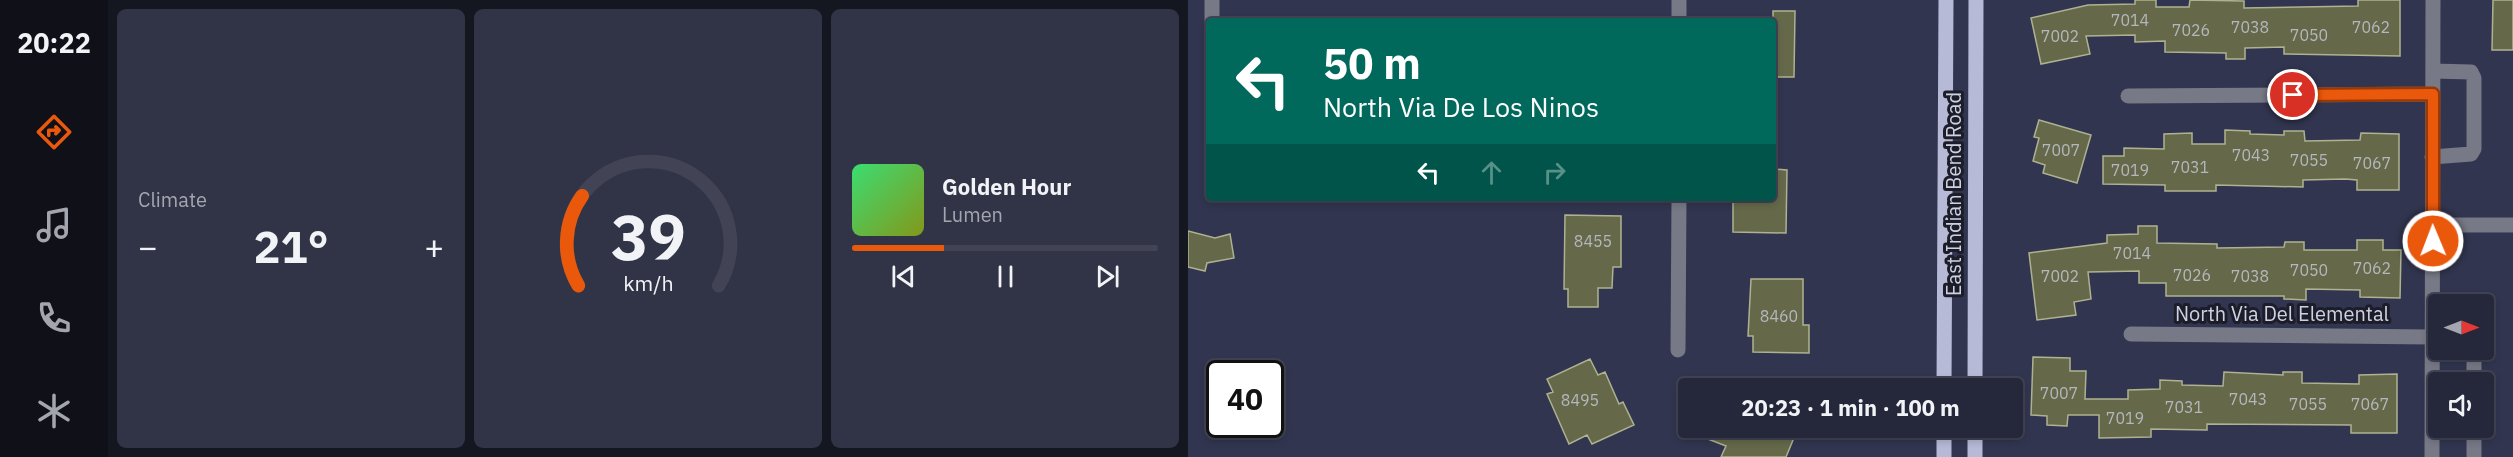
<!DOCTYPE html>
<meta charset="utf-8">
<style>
:root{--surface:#25283b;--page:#313446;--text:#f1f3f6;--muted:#a3a6af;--line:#424455;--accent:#ea580c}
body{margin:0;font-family:"IBM Plex Sans",sans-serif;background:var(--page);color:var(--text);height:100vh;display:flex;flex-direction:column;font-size:22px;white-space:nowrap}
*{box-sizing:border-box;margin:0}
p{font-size:20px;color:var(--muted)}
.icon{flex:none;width:33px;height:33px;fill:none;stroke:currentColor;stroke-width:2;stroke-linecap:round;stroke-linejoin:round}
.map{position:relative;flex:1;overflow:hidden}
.sheet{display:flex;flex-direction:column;gap:9px;padding:9px;background:#141620;width:1080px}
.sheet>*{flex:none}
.guide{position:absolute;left:18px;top:18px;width:570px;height:183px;border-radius:6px;box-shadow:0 3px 9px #0003,0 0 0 2px var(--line);background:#00695c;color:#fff;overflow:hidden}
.needle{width:39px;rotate:90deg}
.fabs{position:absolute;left:1240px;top:294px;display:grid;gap:12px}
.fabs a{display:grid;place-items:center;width:66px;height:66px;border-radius:6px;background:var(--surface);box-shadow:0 3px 9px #0003,0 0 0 2px var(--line);font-size:30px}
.speed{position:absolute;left:18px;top:360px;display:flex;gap:12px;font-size:30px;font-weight:700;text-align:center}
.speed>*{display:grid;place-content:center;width:78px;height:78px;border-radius:50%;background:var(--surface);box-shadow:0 3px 9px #0003,0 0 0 2px var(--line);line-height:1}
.speed .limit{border:3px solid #111;border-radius:9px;background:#fff;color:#111}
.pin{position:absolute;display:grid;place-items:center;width:51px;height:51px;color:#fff;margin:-26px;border:3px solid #fff;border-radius:50%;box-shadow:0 2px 6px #0007}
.me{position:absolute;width:66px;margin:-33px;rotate:359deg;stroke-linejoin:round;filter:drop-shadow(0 0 4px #0008)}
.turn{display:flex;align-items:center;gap:21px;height:126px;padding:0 18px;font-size:27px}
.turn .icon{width:78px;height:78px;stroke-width:2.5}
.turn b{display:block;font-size:42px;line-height:51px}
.lanes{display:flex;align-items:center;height:57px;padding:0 18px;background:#0003;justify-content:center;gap:30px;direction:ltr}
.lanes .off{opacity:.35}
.big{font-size:45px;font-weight:700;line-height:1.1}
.sheet .widget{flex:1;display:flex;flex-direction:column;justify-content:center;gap:9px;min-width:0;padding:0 21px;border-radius:9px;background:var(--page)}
.sheet .dial{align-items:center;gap:0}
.dial svg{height:156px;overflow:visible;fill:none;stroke:var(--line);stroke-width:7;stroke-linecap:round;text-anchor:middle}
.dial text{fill:var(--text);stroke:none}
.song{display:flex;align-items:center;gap:18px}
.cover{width:72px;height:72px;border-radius:9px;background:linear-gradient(135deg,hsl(140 70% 55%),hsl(70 70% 35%))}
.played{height:6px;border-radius:3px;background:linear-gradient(90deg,var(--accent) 30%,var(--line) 30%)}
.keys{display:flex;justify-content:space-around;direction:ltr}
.heat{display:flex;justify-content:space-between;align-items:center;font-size:33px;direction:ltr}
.sheet .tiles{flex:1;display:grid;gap:9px;grid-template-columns:repeat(3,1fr)}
.trip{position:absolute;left:490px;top:378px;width:345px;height:60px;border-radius:6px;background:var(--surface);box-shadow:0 3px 9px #0003,0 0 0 2px var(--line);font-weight:700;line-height:60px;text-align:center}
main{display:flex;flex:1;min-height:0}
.menu{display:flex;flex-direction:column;width:108px;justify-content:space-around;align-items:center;background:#0f1018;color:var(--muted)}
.menu .icon{width:42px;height:42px}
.menu .selected{color:var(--accent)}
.menu b{font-size:27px;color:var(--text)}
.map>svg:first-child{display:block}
.building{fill:#65694a;stroke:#aeb291;stroke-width:1.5}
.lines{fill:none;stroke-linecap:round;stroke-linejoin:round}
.minor{stroke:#777987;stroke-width:15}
.major{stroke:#b6bad6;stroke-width:15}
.route-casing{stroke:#983908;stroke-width:15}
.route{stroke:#ea580c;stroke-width:10}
.labels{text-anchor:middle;stroke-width:6;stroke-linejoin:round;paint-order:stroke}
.number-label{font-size:16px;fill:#b4b7bc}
.street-label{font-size:20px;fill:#ced1e2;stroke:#1c1d29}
</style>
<main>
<nav class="menu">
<b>20:22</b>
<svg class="icon selected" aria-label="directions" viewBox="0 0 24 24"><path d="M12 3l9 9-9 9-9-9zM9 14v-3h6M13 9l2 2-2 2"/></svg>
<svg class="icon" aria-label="music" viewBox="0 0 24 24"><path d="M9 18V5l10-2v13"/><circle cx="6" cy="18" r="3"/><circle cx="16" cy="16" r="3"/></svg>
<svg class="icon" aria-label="phone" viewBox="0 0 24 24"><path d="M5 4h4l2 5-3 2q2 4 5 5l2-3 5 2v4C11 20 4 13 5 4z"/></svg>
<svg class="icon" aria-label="climate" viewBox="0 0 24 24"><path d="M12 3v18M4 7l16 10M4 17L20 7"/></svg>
</nav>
<section class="sheet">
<div class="tiles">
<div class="widget"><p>Climate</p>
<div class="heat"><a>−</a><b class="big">21°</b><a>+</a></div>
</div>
<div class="widget dial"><svg viewBox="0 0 100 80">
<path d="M14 69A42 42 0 1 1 86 69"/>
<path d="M14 69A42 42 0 0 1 16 23" stroke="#ea580c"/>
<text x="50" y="56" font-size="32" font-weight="700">39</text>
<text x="50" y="72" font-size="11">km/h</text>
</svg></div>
<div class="widget">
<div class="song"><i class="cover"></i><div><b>Golden Hour</b><p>Lumen</p></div></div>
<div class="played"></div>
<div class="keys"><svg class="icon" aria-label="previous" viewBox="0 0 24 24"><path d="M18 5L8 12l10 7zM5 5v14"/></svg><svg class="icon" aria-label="pause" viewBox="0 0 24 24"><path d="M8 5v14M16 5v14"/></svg><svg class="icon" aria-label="next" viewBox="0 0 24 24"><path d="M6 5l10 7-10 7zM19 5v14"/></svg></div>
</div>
</div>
</section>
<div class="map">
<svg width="1325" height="457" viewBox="0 0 1325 457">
<rect width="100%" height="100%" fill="#31354f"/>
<!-- building -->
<path class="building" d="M947,0H968V7H1001L1002,0L1056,1V8L1170,6V0H1212V56L1096,54V47L1057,48V59H1038V53L977,52V41L947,42V35L898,36L902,54L853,64L843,18L900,5L947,4Z
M1305,0H1325V50H1304Z
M585,11H607L606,77H585Z
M851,120L903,135L889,183L855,173L857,165L845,161L851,138L846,137Z
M1037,130L1062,131V134L1096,135V131H1116L1117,141L1172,140L1173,133L1211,134V190H1169V180L1157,179L1115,180V187L1028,185V191H977V185L915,184V156H936V148L976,149V134L1004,133V144H1037Z
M585,169L599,170L598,233L545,232V198H585Z
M377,215L433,216V267H425L424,288H410V307H380V289H376Z
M950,226H969V243L1029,244V248L1096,247L1097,242H1116V250H1169V240H1195V250H1213L1212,298L1172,297V290L1118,289V300L1096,299V296H978V283H951V271L900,272L903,299L886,302L888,315L849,320L841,253L919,243V235L950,234Z
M0,231L27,238L42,234L46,258L19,263L17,271L0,267Z
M563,279H615V325H621V353L565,352V336H560Z
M845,357L882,358V371H898L897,399H940V390L972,389V380L994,381V385L1035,386L1036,372L1095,375V372H1114V383L1171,384V375L1209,374V433H1163V425L1019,424V430L963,429V437L911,438V415H880L879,426L859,425V416L843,415Z
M402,359L410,375L417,372L431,404L435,402L446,425L404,444L399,435L381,444L359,394L365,392L359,379Z
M524,428H610L598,457H533L538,446L520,439Z"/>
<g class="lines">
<!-- minor -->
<path class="minor" d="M24,21V0
M491,21V0
M940,96L1245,94
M1244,157L1283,154L1286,149V78L1283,72L1245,71
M1245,225H1325
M943,334L1244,337
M490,350L491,198
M1286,382V350
M1244,457L1245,0
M1286,457V428"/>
<!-- major -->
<path class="major" d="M756,388L758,0
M787,388L788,0
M787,428V457
M756,457V428"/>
</g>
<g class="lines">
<!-- route casing -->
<g class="route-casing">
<path id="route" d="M1105,95L1245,94V241"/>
</g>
<!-- route -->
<use href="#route" class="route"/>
</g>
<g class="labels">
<!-- number labels -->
<g class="number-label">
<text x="942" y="26">7014</text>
<text x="1062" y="33">7038</text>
<text x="1183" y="33">7062</text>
<text x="1003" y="36">7026</text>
<text x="1121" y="41">7050</text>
<text x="872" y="42">7002</text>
<text x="873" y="156">7007</text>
<text x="1063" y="161">7043</text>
<text x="1121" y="166">7055</text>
<text x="1184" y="169">7067</text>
<text x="1002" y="173">7031</text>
<text x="942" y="176">7019</text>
<text x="405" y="247">8455</text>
<text x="944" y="259">7014</text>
<text x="1184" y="274">7062</text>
<text x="1121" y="276">7050</text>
<text x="1004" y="281">7026</text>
<text x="872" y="282">7002</text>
<text x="1062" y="282">7038</text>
<text x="591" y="322">8460</text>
<text x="871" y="399">7007</text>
<text x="1060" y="405">7043</text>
<text x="392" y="406">8495</text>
<text x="1120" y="410">7055</text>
<text x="1182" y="410">7067</text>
<text x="996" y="413">7031</text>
<text x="937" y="424">7019</text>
</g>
<!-- street labels -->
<g class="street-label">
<text transform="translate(766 194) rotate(-90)" y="7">East Indian Bend Road</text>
<text x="1094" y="321">North Via Del Elemental</text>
</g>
</g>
</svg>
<div class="fabs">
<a><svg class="needle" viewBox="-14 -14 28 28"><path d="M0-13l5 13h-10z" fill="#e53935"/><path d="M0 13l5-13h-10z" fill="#a3a6af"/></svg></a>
<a><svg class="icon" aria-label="sound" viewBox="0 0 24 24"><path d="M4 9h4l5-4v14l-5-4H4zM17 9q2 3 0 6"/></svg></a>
</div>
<div class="speed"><div class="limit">40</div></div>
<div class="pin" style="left:1105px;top:95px;background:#d93025"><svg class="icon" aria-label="arrive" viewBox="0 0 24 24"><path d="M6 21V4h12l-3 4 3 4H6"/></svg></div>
<svg class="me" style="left:1245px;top:241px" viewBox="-20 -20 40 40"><circle r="17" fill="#ea580c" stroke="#fff" stroke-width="3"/><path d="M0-11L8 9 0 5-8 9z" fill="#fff"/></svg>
<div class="trip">20:23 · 1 min · 100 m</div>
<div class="guide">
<div class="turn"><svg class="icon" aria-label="left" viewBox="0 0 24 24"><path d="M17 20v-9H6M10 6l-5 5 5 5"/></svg><div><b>50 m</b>North Via De Los Ninos</div></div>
<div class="lanes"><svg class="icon" aria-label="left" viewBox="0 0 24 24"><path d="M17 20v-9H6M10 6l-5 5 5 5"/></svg><svg class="icon off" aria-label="ahead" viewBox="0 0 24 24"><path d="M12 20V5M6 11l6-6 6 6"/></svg><svg class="icon off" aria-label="right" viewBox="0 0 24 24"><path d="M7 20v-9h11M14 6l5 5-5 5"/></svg></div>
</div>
</div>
</main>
